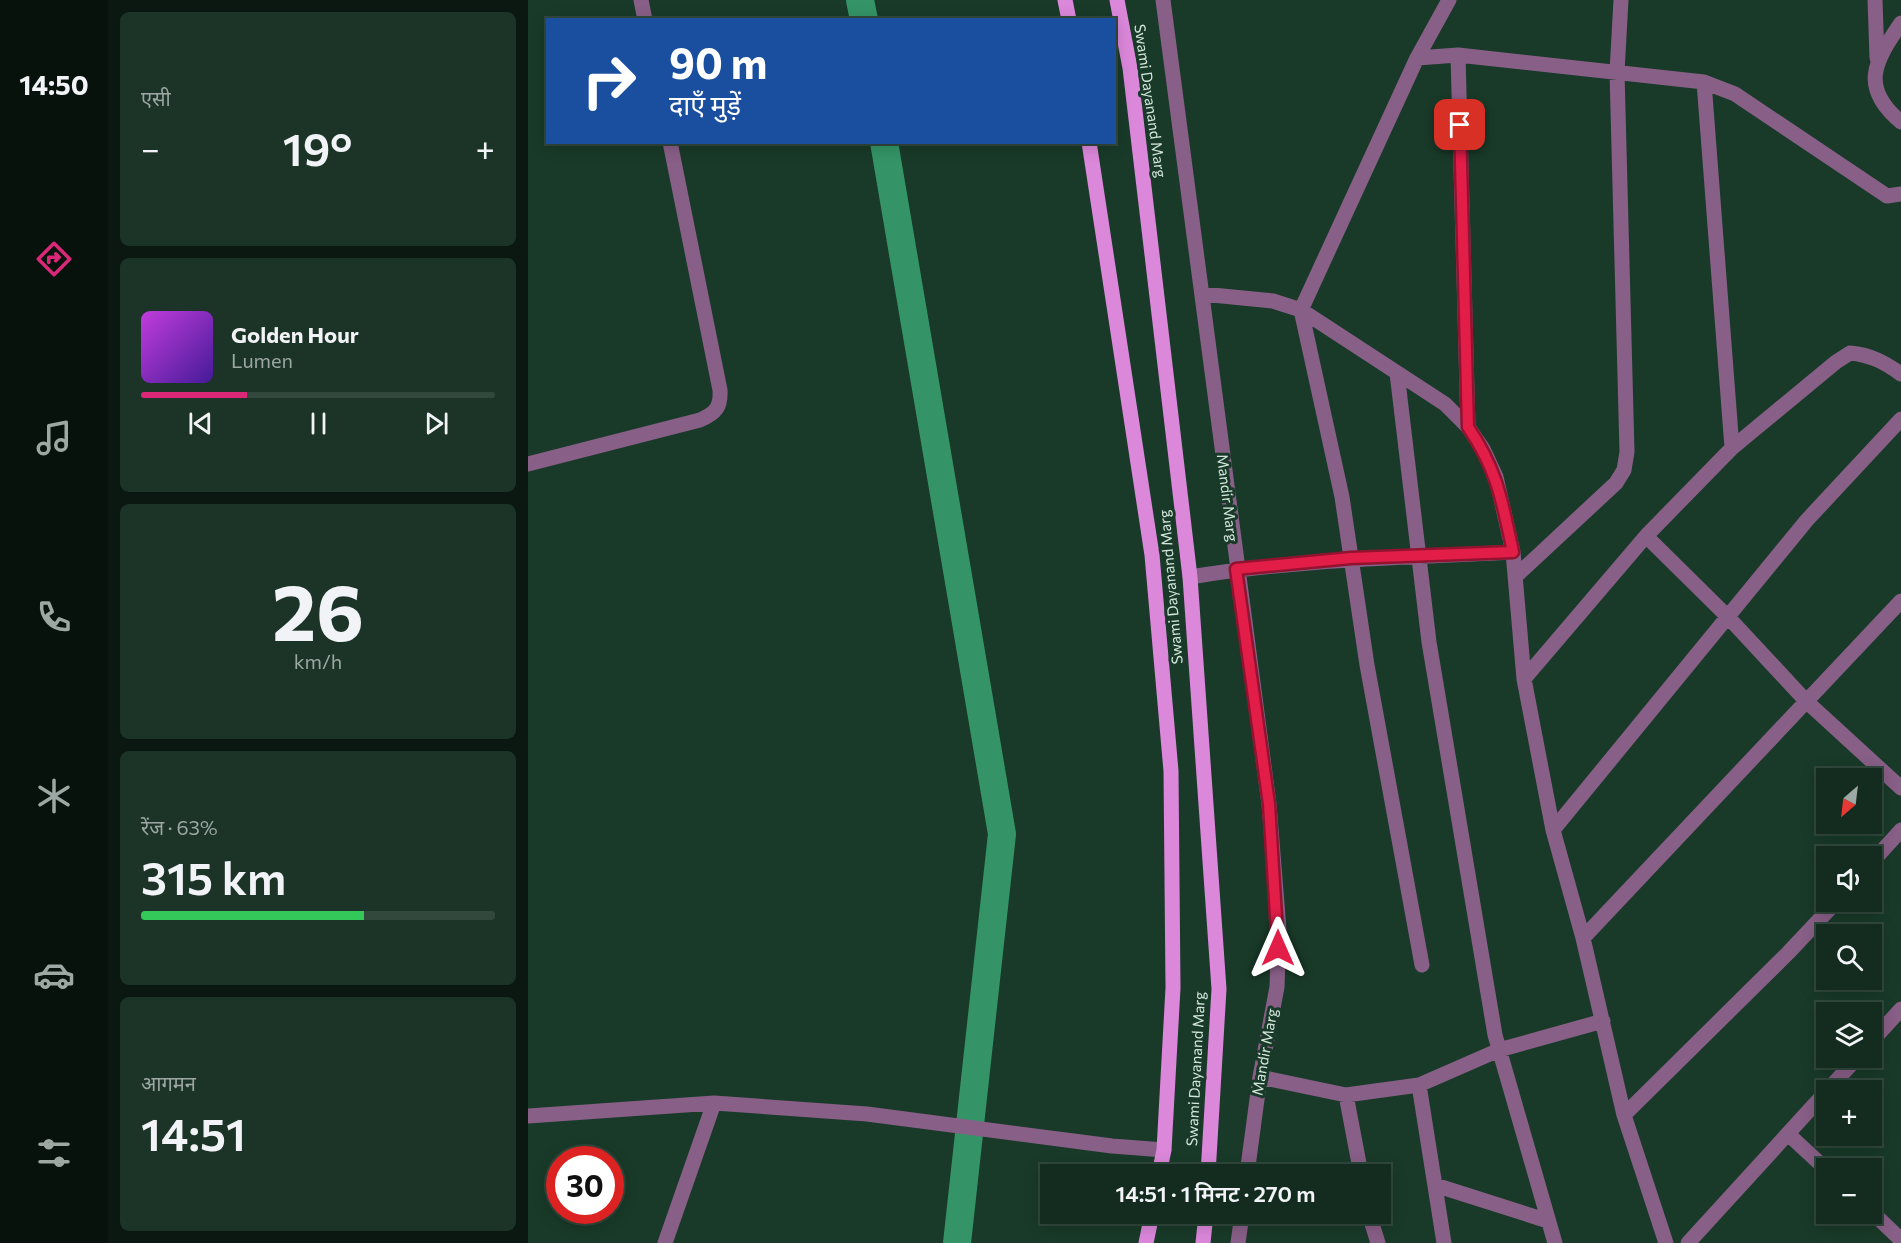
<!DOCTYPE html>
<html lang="hi">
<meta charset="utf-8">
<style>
:root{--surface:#132c1f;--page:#1c3428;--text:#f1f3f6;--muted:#9da7a4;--line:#32483d;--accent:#db2777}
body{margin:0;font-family:Commissioner,"Noto Sans Devanagari",sans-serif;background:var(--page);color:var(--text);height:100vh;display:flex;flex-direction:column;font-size:22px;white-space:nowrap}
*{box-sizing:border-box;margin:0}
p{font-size:20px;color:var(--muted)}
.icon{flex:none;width:33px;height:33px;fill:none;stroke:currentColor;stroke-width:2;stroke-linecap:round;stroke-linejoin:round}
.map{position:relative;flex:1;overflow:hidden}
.details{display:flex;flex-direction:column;gap:12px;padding:12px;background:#0a1811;width:420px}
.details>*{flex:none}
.banner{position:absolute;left:18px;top:18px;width:570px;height:126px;border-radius:0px;box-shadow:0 3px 15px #0003,0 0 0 2px var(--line);background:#1a4fa0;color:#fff;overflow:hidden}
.needle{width:39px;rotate:208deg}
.controls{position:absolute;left:1288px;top:768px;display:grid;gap:12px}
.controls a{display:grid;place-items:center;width:66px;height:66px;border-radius:0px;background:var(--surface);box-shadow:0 3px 15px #0003,0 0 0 2px var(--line);font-size:30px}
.speed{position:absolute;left:18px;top:1146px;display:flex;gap:12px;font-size:30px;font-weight:700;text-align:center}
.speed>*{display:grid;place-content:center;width:78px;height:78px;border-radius:50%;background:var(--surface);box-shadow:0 3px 15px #0003,0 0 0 2px var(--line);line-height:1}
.speed .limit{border:9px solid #d22;background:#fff;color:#111}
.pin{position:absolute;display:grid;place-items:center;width:51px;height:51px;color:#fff;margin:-26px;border-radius:12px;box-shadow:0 3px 9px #0006}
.me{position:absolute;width:66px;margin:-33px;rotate:0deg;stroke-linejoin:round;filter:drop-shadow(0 0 4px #0008)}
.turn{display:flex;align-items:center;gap:21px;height:126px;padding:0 24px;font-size:27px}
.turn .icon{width:78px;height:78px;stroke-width:2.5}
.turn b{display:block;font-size:42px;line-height:51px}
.big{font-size:45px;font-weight:600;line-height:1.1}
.details .card{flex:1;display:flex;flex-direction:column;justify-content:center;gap:9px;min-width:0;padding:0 21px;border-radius:9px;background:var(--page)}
.details .dial{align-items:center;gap:0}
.dial b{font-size:78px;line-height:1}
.song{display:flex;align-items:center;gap:18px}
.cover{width:72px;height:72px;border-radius:9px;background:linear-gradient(135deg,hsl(290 70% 55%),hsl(260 70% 35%))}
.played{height:6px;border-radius:3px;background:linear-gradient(90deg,var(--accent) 30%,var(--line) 30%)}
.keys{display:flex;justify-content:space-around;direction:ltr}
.heat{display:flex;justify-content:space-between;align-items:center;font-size:33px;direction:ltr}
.charge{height:9px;border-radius:4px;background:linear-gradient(90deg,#34c759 63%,var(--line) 0)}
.trip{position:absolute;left:512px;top:1164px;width:351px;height:60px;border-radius:0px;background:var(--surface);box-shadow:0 3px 15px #0003,0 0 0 2px var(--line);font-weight:600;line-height:60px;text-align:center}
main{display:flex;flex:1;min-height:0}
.menu{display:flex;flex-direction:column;width:108px;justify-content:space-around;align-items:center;background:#08120c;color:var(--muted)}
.menu .icon{width:42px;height:42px}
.menu .current{color:var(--accent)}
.menu b{font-size:27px;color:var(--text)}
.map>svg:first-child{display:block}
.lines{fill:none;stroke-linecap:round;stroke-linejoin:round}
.canal{stroke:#349467;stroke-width:28}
.minor{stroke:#885f87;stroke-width:15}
.primary{stroke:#db87da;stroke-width:15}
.route-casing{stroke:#92132f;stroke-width:15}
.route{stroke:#e11d48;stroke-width:10}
.labels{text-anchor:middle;stroke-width:6;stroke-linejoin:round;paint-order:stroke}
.street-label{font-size:15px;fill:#d3e6db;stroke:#193a29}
</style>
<main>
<nav class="menu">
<b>14:50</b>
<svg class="icon current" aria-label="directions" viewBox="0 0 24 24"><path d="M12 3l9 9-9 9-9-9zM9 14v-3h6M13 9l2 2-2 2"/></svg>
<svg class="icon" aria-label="music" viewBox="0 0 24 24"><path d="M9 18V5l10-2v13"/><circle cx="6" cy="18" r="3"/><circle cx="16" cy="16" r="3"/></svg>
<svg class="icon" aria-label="phone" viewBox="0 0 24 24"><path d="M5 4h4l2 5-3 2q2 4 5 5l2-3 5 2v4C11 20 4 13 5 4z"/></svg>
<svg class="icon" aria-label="climate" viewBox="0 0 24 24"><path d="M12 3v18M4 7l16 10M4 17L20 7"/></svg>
<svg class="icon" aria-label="car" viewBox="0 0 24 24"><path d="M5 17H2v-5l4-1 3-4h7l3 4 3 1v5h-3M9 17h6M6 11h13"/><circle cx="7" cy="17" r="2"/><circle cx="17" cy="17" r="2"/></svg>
<svg class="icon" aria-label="filters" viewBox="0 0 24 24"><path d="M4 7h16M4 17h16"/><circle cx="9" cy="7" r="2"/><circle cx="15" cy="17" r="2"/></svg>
</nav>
<section class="details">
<div class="card"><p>एसी</p>
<div class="heat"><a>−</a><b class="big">19°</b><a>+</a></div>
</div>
<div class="card">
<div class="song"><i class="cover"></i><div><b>Golden Hour</b><p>Lumen</p></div></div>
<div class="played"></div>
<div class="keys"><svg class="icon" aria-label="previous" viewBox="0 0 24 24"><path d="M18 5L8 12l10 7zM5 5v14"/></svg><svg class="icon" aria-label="pause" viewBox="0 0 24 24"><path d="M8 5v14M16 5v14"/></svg><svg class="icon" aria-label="next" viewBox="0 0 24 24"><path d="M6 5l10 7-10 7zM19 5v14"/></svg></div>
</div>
<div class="card dial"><b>26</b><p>km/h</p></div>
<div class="card"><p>रेंज · 63%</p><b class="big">315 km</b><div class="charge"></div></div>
<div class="card"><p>आगमन</p><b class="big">14:51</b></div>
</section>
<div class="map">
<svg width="1373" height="1243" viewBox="0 0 1373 1243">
<rect width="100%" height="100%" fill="#193a29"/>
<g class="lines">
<!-- canal -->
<path class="canal" d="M332,0L336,20
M356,142L474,834L429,1243"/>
<!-- minor -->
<path class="minor" d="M113,0L117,20
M635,0L741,804L751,929L749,987L732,1077L719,1174
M1347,0L1349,58
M1373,23C1347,61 1331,87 1373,122
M930,55L940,427
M889,58L930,55L1176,82L1207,94L1359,196L1373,194
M1176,82L1204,448
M674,294L745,301L773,310L917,404L940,427L955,449L968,477L985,552L996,679L1025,830L1055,938L1096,1115L1138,1243
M869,373L901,642L967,1035L1027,1243
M0,464L172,420C188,413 193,407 192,390L142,142
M1118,536L1200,617L1278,701L1373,788
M662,577C769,559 877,558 985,552
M987,577L1088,483L1096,470L1099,452L1089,72L1093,0
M996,679L1118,536L1204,448L1308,362L1322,353C1343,355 1356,362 1373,374
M1025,830L1279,520L1373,419
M1344,862L1373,830
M1055,938L1373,601
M894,965L839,665L814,497L773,310L889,58L921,0
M1344,1041L1373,1009
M732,1077L818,1095L891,1085L971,1050L1075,1021
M891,1085L916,1243
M818,1095L833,1174
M1096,1115L1260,953L1308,902
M0,1116L186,1103L339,1114L584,1146L636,1150
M1260,1134L1299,1170
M907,1185L1020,1221
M1344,1212L1373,1240
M841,1214L850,1243
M137,1243L186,1103
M710,1243L714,1214
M1160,1243L1329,1058"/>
<!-- primary -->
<path class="primary" d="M537,0L541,20
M589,0L602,68L662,577L691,989L680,1174
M561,142L624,555L643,771L645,988L636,1150L631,1174
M618,1243L624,1214
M675,1243L678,1214"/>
</g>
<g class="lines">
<!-- route casing -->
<g class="route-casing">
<path id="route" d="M750,948L741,804L708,569L823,558L985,552C974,502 970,471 940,427L932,125"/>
</g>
<!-- route -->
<use href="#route" class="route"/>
</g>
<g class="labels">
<!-- street labels -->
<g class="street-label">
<text transform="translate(622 101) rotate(82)" y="5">Swami Dayanand Marg</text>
<text transform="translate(699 498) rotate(83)" y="5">Mandir Marg</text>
<text transform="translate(643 587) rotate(-95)" y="5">Swami Dayanand Marg</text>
<text transform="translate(737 1052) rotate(-80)" y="5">Mandir Marg</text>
<text transform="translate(668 1069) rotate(-87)" y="5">Swami Dayanand Marg</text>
</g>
</g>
</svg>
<div class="controls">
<a><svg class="needle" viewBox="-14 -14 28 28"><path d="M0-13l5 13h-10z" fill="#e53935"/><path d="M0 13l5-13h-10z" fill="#9da7a4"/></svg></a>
<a><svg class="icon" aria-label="sound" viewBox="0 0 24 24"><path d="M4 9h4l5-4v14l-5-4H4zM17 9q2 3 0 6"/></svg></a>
<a><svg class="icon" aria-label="search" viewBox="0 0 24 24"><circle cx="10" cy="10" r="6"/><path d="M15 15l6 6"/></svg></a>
<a><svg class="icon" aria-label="layers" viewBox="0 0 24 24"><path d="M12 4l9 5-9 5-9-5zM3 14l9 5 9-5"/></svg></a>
<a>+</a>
<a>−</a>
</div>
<div class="speed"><div class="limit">30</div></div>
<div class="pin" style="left:932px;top:125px;background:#d93025"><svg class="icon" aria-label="arrive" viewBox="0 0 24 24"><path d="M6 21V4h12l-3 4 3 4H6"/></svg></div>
<svg class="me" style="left:750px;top:948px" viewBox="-20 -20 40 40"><path d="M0-17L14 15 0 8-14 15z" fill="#e11d48" stroke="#fff" stroke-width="4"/></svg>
<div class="trip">14:51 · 1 मिनट · 270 m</div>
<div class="banner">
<div class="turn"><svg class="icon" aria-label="right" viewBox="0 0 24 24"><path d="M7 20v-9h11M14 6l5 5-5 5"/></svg><div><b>90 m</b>दाएँ मुड़ें</div></div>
</div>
</div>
</main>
